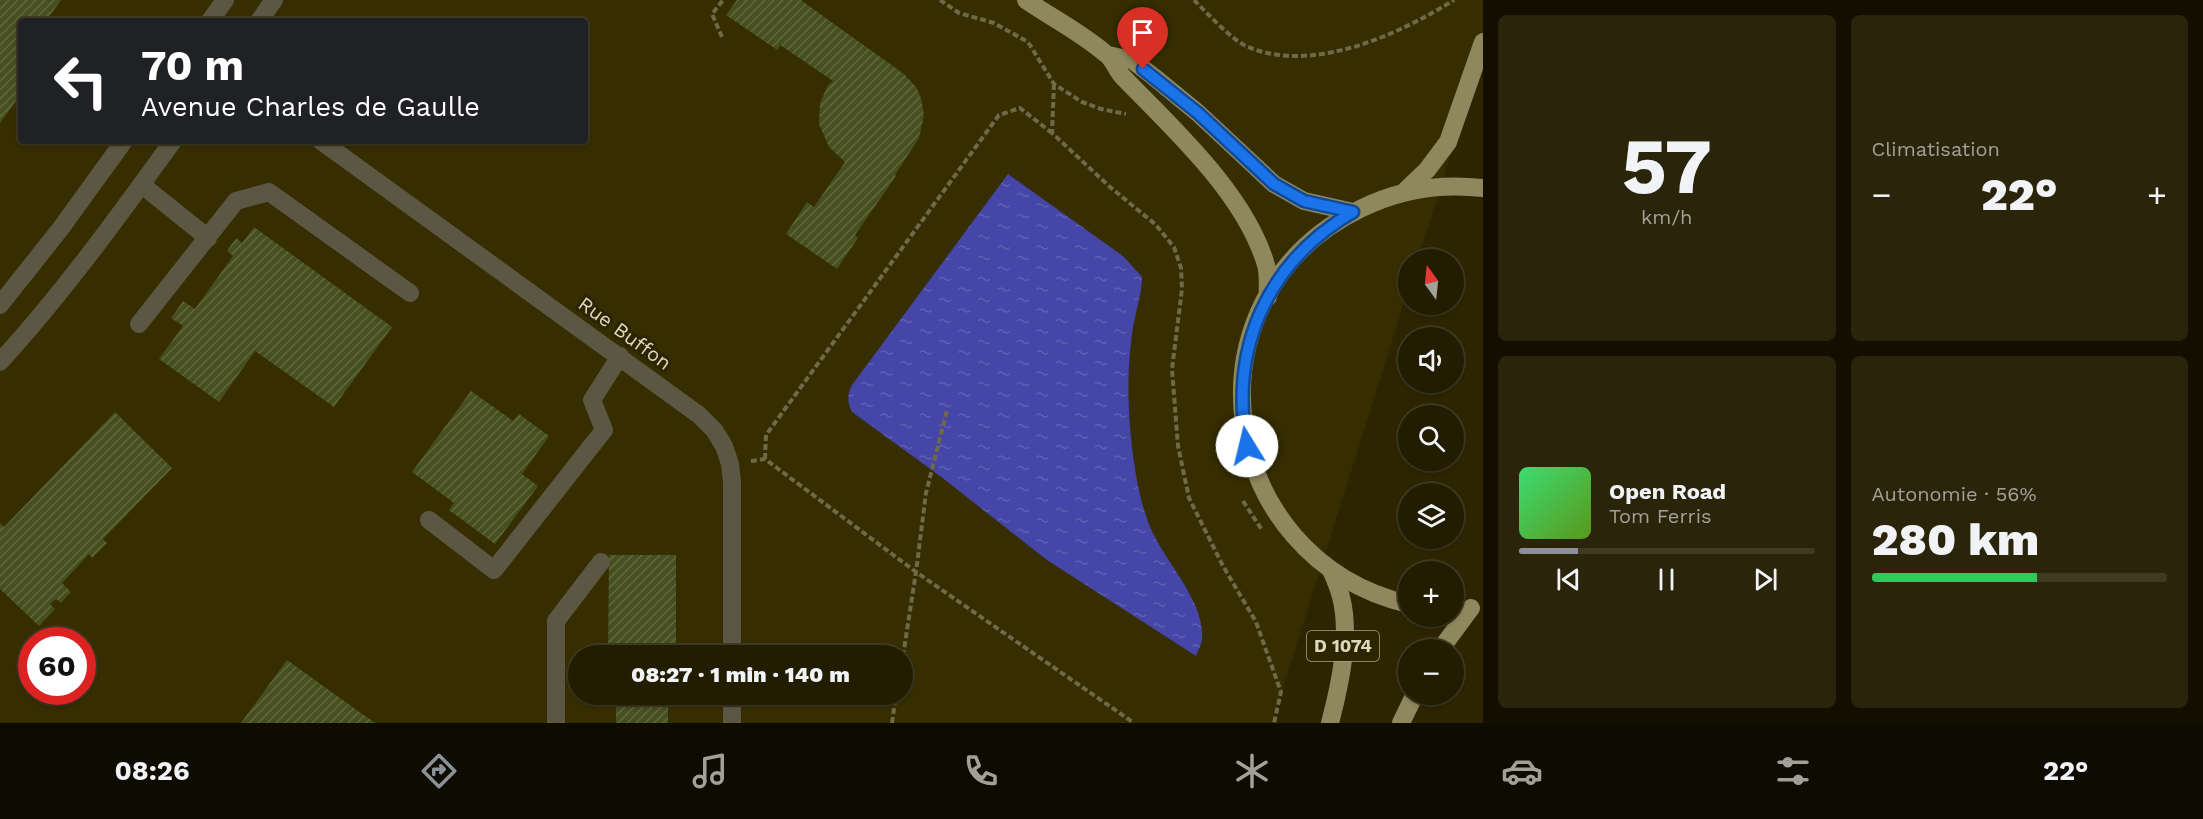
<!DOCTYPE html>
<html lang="fr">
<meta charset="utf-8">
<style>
:root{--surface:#221c00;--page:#2a250a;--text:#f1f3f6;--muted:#a2a199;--line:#3f3a22;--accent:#8c9099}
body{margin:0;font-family:"Work Sans",sans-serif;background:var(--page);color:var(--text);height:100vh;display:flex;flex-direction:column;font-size:22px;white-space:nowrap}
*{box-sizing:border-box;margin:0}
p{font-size:20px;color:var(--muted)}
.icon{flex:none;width:33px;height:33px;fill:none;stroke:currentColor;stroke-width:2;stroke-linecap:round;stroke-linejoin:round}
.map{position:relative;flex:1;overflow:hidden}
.drawer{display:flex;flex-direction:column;gap:15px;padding:15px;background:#130f00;width:720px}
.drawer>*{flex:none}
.hud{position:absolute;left:18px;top:18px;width:570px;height:126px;border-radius:6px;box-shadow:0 2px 4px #0004,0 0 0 2px var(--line);background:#202124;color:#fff;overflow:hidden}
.needle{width:39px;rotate:345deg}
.tools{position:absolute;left:1398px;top:249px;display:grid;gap:12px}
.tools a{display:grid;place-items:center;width:66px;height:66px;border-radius:50%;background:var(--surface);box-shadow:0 2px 4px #0004,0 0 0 2px var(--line);font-size:30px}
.speed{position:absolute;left:18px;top:627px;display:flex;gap:12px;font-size:30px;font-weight:700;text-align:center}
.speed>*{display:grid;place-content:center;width:78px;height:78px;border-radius:50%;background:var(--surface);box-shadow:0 2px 4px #0004,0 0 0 2px var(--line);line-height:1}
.speed .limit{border:9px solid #d22;background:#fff;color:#111}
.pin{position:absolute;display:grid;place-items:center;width:51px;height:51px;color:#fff;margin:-62px -26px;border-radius:50% 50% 50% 0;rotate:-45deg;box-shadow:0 0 6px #0007}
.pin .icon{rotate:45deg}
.me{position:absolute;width:66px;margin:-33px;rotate:351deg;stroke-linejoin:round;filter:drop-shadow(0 0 4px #0008)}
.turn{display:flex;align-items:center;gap:21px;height:126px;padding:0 24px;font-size:27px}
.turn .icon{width:78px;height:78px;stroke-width:2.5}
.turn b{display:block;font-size:42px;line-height:51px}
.big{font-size:45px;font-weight:800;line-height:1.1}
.drawer .tile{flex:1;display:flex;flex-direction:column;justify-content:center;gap:9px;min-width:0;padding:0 21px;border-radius:9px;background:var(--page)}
.drawer .dial{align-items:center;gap:0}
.dial b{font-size:78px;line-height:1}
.song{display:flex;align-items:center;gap:18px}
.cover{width:72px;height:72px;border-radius:9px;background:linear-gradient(135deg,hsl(140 70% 55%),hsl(90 70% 35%))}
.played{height:6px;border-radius:3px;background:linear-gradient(90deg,var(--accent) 20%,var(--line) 20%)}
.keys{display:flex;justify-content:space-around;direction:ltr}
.heat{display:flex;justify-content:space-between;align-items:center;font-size:33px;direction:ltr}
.charge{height:9px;border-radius:4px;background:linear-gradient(90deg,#34c759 56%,var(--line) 0)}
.drawer .tiles{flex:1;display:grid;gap:15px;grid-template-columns:repeat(2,1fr)}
.trip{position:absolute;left:568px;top:645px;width:345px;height:60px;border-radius:30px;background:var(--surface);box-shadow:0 2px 4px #0004,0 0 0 2px var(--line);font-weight:800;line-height:60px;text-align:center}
.tabs{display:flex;height:96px;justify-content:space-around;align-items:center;background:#0e0b00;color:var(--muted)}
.tabs .icon{width:42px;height:42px}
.tabs .on{color:var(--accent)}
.tabs b{font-size:27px;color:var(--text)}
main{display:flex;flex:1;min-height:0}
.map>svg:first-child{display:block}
.built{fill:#362d00;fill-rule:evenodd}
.water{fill:url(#water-ripples)}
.building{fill:url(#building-hatch)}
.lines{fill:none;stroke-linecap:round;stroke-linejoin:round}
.path{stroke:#6f6948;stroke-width:4;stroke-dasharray:6 3;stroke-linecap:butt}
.minor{stroke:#5b5743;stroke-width:18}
.major{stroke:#8f875d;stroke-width:18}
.route-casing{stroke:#114b97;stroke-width:15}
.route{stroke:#1a73e8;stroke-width:10}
.labels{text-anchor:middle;stroke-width:6;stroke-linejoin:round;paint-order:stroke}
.shield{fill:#2d2500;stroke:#a8a284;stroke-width:1.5}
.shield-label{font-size:18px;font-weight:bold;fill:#dcd7bd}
.street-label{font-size:20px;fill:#dcd7bd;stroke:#2d2500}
</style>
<main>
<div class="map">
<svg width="1483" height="723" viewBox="0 0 1483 723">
<defs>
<pattern id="water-ripples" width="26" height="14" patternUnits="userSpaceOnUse" patternTransform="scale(1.5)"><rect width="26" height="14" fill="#4546a7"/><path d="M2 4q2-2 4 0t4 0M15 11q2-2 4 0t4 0" fill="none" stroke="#5f60b1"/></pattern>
<pattern id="building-hatch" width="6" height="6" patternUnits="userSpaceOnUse" patternTransform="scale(1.5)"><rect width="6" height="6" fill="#464f1f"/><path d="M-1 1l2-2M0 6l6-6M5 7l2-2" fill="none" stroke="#60683e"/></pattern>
</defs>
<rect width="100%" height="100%" fill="#2d2500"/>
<!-- built -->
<path class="built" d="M0,0H1483V53L1418,259L1408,260V290L1272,723H0ZM21,21H585V141H21ZM32,640H82V692H32ZM579,656H903V694H579Z"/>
<!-- water -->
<path class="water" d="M1008,174L1123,256L1142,277C1142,293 1137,306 1134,322C1132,332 1131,343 1130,353C1125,401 1132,485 1151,529C1165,562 1205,601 1202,639C1202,644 1198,650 1196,656L1047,560L940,476L852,412C847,402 847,395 852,385Z"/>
<!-- building -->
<path class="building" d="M0,0H61L46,21H21V55L17,60L21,63V94L0,123Z
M737,0H802V1L904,74L916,87L921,98L924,115L919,138L895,175L896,176L855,235L858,238L837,269L786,234L807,202L814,207L845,162L829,147L819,124L820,103L828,85L833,81L780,45L777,50L726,15Z
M254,227L392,327L334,407L255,351L219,402L159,359L183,326L171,318L183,301L195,309L233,256L227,251L236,238L242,243Z
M471,391L513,421L519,414L549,436L522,474L538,486L495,544L449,510L454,503L412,472Z
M115,412L172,468L103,539L107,543L92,558L89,554L62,583L71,592L61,603L56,599L50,604L55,609L39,626L0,589V523L4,527Z
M609,555H676V656H602V653H608Z
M287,660L375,723H241Z
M616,694H668V723H616Z"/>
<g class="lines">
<!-- path -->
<path class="path" d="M940,0L959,13L994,23L1028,42L1054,84L1082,102L1101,109L1126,114
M1194,0C1206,12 1231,39 1246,46C1311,75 1398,35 1454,0
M722,37L712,14L723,0
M1054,84L1052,133L1110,187L1155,224L1174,247L1181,268L1182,289L1172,369L1178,446L1189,498L1223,566L1256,622L1281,692L1274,723
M1222,435L1229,460
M765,459L766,435L999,115L1020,108L1052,133
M751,461L765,459L916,572L1134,723
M1243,501L1262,530
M903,656L916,572L926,493L947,410
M892,723L896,694"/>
<!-- minor -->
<path class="minor" d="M210,21L225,0
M259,21L274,0
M321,141L699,415L714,430L724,446L730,464L732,482V656
M142,185L208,238
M0,305L61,228L124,141
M139,324L236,201L269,192L410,293
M0,362C63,293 118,217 173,141
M429,520L494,570L604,430L592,400L620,356
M556,723V621L601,562
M732,723V694"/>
<!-- major -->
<path class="major" d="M1026,0C1052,18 1082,33 1106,54C1113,59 1116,69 1122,76C1172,128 1245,193 1266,265C1269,274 1267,287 1268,297
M1108,55L1132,60L1154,77L1198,113L1274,184L1304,201L1353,212
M1404,192L1427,170L1448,142L1483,42
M1408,604C1215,558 1179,297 1360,209C1398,190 1440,183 1483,188
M1440,650L1471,608
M1330,723C1340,685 1351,635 1341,597C1339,588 1335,579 1331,570
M1401,723L1415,694"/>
</g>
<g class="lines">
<!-- route casing -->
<g class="route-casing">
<path id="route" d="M1143,69L1198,113L1274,184L1304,201L1353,212C1267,262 1229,349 1247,446"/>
</g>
<!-- route -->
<use href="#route" class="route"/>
</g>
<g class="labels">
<!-- shield labels -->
<rect class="shield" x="1307" y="631" width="72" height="30" rx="4.5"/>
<g class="shield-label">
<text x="1343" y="652">D 1074</text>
</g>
<!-- street labels -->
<g class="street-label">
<text transform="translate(625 333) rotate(36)" y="7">Rue Buffon</text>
</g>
</g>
</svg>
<div class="tools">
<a><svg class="needle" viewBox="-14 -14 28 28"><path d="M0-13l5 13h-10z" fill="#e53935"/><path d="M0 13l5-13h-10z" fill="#a2a199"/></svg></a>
<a><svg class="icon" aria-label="sound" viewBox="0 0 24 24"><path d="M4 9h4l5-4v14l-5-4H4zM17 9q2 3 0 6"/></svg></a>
<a><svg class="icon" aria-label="search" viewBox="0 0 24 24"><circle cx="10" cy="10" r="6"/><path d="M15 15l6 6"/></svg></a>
<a><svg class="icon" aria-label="layers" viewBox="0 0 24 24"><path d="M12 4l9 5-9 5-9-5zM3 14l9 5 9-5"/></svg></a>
<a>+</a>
<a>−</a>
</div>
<div class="speed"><div class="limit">60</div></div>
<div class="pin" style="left:1143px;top:69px;background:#d93025"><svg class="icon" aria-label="arrive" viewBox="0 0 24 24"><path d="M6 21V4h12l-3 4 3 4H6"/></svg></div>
<svg class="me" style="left:1247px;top:446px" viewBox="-20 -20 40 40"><circle r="19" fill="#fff"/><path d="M0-13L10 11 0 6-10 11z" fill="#1a73e8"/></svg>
<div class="trip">08:27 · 1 min · 140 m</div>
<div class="hud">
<div class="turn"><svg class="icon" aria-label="left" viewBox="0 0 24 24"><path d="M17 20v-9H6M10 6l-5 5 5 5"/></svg><div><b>70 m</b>Avenue Charles de Gaulle</div></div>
</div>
</div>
<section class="drawer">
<div class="tiles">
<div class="tile dial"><b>57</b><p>km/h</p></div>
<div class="tile"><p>Climatisation</p>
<div class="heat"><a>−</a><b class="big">22°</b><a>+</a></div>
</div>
<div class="tile">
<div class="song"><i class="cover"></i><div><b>Open Road</b><p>Tom Ferris</p></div></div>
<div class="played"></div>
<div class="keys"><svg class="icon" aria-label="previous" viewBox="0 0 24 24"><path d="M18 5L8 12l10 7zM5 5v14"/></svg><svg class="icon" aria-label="pause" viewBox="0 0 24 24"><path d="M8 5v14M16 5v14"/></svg><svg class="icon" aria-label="next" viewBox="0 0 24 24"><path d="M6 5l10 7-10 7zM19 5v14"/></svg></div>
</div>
<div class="tile"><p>Autonomie · 56%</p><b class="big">280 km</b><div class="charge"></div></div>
</div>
</section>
</main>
<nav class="tabs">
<b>08:26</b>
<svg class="icon on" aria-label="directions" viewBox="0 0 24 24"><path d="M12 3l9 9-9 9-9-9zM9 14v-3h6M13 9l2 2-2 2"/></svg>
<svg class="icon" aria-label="music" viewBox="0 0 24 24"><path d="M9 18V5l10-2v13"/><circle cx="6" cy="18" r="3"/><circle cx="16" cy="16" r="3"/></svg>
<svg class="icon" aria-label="phone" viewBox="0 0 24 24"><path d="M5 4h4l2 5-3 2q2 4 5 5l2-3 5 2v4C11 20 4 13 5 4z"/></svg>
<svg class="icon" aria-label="climate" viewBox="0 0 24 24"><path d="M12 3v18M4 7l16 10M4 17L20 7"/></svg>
<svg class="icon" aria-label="car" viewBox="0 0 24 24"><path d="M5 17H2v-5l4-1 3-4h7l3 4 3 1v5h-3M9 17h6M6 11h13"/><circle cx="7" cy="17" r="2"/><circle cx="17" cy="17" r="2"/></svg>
<svg class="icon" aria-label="filters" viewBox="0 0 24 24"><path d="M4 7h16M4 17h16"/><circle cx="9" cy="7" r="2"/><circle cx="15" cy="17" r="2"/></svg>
<b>22°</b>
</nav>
